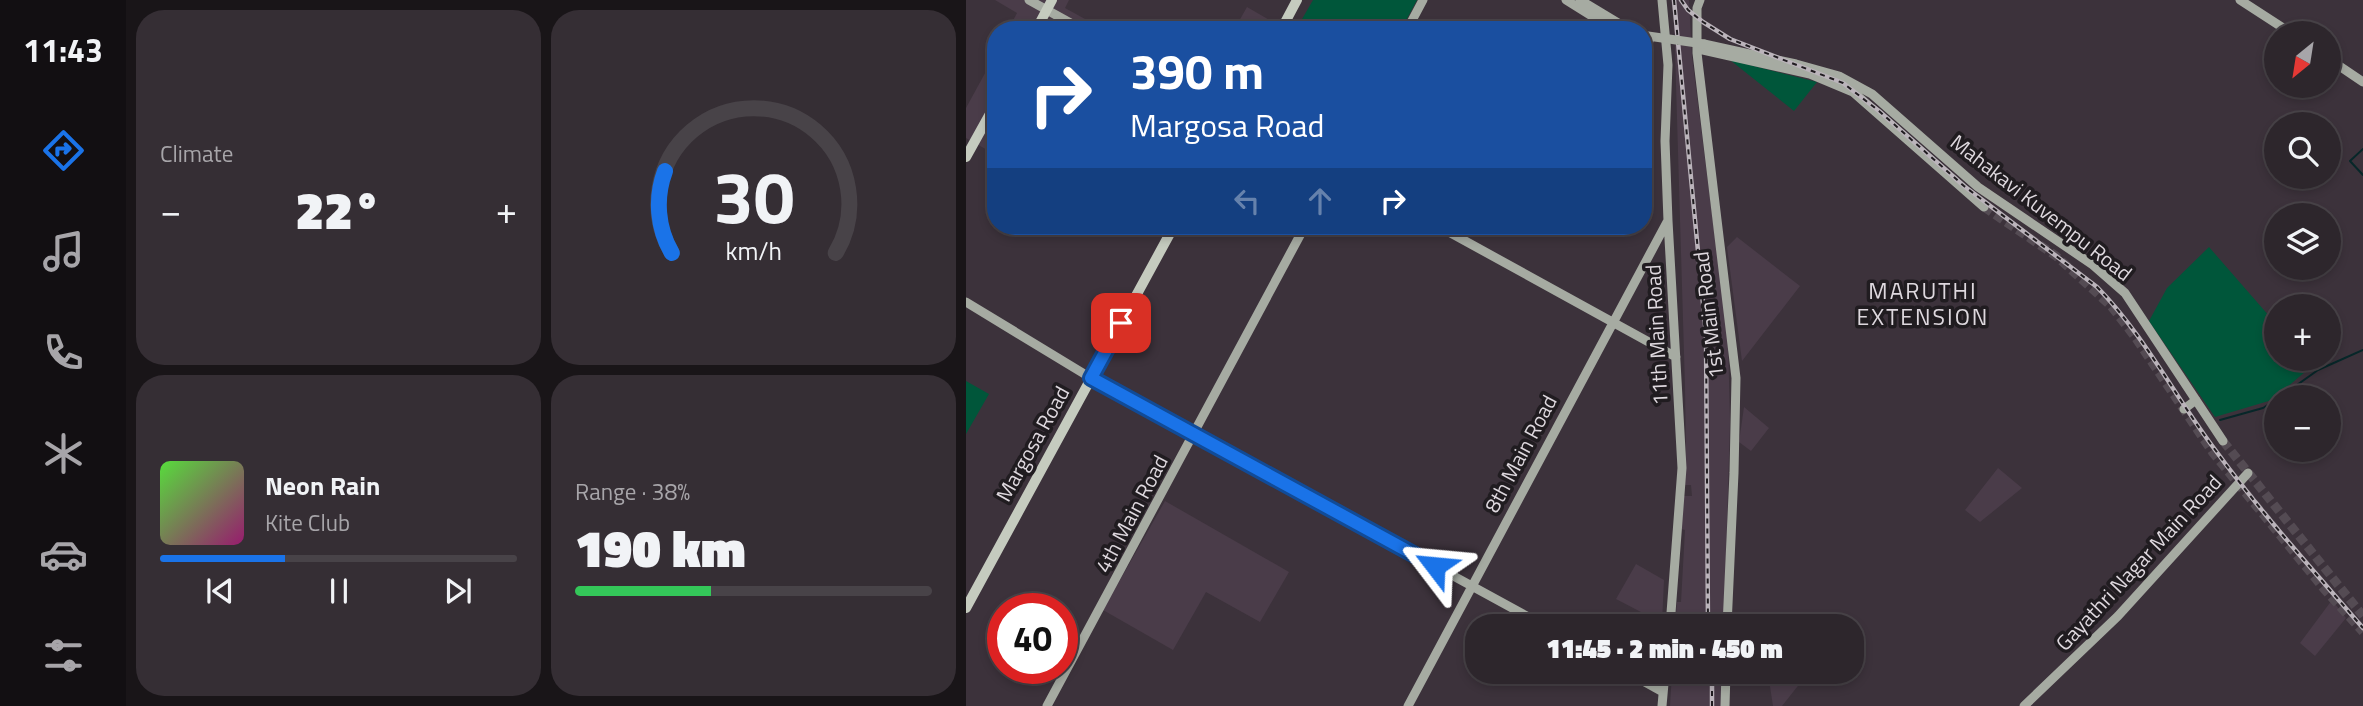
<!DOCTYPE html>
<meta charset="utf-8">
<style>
:root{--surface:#2d262c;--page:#352e34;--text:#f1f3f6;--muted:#a7a5a9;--line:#484348;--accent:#1a73e8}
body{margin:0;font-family:"Titillium Web",sans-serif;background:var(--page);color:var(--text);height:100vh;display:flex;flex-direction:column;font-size:26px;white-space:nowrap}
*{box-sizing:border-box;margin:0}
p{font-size:23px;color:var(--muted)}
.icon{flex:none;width:38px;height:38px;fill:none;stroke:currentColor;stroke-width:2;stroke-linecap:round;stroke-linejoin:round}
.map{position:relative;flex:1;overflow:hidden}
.details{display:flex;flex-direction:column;gap:10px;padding:10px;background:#191518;width:840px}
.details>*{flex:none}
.top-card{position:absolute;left:21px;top:21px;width:665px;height:214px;border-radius:28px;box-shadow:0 4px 10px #0003,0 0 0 2px var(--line);background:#1a4fa0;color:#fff;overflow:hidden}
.needle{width:46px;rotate:210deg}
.controls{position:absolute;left:1298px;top:21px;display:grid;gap:14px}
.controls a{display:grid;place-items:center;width:77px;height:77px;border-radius:50%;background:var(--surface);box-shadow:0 4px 10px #0003,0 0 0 2px var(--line);font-size:35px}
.speed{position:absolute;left:21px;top:593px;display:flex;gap:14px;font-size:35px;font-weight:700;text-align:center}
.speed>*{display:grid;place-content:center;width:91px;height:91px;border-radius:50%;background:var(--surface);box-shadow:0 4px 10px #0003,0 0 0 2px var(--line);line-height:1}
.speed .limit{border:10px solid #d22;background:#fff;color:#111}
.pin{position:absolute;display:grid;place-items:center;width:60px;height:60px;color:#fff;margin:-30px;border-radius:14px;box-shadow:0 4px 10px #0006}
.me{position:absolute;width:77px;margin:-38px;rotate:299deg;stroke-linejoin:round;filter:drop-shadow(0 0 5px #0008)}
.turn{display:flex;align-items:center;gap:24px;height:147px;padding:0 28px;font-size:32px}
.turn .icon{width:91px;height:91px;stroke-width:2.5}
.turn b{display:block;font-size:49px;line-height:60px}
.lanes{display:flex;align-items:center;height:66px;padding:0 28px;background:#0003;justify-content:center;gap:35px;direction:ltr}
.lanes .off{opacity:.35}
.big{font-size:52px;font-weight:800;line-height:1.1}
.details .tile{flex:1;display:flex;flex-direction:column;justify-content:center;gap:10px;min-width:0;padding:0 24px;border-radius:28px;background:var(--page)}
.details .dial{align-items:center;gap:0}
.dial svg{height:182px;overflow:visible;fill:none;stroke:var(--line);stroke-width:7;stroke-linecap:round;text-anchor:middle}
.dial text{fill:var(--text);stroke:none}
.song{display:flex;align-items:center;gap:21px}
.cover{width:84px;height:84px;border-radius:10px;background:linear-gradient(135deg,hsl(110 70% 55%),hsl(320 70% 35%))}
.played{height:7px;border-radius:4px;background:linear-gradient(90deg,var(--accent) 35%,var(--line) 35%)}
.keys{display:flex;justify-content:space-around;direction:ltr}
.heat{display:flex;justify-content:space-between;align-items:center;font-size:38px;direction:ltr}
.charge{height:10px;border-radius:5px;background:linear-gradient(90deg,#34c759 38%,var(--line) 0)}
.details .tiles{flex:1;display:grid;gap:10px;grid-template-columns:repeat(2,1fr)}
.trip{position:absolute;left:499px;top:614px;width:399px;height:70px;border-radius:28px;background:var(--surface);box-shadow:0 4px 10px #0003,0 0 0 2px var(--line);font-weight:800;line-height:70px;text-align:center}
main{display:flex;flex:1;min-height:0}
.tab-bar{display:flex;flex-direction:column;width:126px;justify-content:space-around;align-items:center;background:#120f12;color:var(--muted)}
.tab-bar .icon{width:49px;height:49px}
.tab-bar .current{color:var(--accent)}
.tab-bar b{font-size:32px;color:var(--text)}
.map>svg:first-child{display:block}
.built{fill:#4a3c49}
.green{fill:#00563a}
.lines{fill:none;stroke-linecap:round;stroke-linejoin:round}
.stream{stroke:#072729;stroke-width:2}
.secondary-tunnel{stroke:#544b53;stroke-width:9;stroke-dasharray:9 4.5;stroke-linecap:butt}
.secondary{stroke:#a6aba2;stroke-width:9}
.primary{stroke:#c5cbbf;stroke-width:10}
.rail-casing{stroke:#bbb4bb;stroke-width:4.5}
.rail{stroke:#201c20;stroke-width:2;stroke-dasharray:5;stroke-linecap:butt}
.secondary-bridge{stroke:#a6aba2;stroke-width:9}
.route-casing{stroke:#114b97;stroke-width:18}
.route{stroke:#1a73e8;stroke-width:12}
.labels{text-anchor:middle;stroke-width:7;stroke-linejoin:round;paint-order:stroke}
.street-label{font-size:21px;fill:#ded8de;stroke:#201c20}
.neighbourhood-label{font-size:23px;letter-spacing:2px;fill:#ded8de;stroke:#201c20}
</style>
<main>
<nav class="tab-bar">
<b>11:43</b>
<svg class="icon current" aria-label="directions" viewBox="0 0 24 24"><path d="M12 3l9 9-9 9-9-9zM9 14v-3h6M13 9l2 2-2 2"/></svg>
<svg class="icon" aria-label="music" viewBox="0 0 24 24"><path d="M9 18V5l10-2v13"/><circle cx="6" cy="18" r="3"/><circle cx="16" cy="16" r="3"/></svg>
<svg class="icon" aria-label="phone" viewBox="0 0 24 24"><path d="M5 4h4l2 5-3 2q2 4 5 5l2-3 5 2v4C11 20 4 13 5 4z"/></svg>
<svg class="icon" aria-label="climate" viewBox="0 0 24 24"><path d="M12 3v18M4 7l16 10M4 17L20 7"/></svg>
<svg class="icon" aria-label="car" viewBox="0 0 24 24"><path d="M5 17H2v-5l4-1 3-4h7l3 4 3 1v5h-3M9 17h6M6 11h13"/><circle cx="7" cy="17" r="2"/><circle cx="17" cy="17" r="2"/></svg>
<svg class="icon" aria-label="filters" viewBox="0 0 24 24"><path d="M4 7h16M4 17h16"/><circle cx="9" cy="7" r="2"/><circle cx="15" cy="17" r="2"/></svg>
</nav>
<section class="details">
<div class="tiles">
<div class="tile"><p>Climate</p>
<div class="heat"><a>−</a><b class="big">22°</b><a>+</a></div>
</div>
<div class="tile dial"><svg viewBox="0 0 100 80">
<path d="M14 69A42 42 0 1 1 86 69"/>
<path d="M14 69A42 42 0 0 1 11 33" stroke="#1a73e8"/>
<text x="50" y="56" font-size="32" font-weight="700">30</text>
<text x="50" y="72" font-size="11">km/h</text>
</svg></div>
<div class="tile">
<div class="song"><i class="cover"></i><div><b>Neon Rain</b><p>Kite Club</p></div></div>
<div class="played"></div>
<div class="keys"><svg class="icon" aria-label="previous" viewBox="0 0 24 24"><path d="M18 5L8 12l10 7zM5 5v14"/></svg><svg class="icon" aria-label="pause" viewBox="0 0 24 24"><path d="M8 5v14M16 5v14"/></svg><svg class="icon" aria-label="next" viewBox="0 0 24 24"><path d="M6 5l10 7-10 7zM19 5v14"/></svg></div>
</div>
<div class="tile"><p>Range · 38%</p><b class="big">190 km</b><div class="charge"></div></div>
</div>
</section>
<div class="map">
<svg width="1397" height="706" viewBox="0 0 1397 706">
<rect width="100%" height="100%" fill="#3c323b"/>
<!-- built -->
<path class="built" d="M29,0H103L99,8L139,30H96L91,27L89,30H42L51,13Z
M705,0H723L726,57L762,339L764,422L758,626H709L711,602H715L719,530L715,529L718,496H726L725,485H717L720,452L719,387L708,17Z
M281,7L312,25L309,30H268Z
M30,53V139L23,151L0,138V108Z
M771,237L834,286L776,361L761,247Z
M778,407L803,428L785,451L773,442Z
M1032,468L1056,488L1014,522L999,510Z
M199,501L323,572L294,622L240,592L207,650L137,610Z
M670,564L698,580L696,623L650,599Z
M1366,600L1380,618L1349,656L1334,643Z
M706,672H757V706H704Z
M803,680L835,682L816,706H807Z"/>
<!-- green -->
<path class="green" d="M347,0H451L435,30H338L332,26Z
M764,60L851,82L828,111Z
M1243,247L1311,325V359H1340L1346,366L1306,400L1249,417L1183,321L1201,288Z
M0,381L23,394L0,434Z"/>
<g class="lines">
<!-- stream -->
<path class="stream" d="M1397,149L1384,161L1397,175
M1314,397L1352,370L1397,350
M1254,420L1297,408L1311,399"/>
<!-- secondary-tunnel -->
<path class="secondary-tunnel" d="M1018,207L1090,256L1145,306L1169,337L1247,453L1358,589L1397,632
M1257,441L1397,616"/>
<!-- secondary -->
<path class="secondary" d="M63,0L117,30
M600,0L648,30
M614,0L664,30
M696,0L702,65L699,141L702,221L716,468L704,626
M734,0L731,8V53L770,378L768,473L761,626
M1274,0L1325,33
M441,30L457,0
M677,40L683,41
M738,44L830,64L873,76L906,94L1012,187L1127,265L1159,293L1257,441
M737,50L844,74L887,92L1018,207
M1363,59L1397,82
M472,226L710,357
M0,302L125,378L579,626
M1218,409L1230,400
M661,672L697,692
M81,706L339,226
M442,706L701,222
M696,706L699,672
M759,706L760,672
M1058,706L1152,616L1282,473"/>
<!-- primary -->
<path class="primary" d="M70,30L86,0
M315,30L331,0
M0,157L30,103
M0,608L208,226"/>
<!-- rail casing -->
<g class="rail-casing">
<path id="rail" d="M708,0L740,335L742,626
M715,0L722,10L737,22L764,39L877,83L913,111L998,186L1131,287C1179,336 1209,397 1250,451C1295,513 1347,570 1397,628
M746,706V672"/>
</g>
<!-- rail -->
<use href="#rail" class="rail"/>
<!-- secondary-bridge -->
<path class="secondary-bridge" d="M682,36L738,44"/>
</g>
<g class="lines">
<!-- route casing -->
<g class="route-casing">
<path id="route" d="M155,323L125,378L469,566"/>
</g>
<!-- route -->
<use href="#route" class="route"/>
</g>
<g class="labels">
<!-- street labels -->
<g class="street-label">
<text transform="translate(1075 208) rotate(38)" y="7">Mahakavi Kuvempu Road</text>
<text transform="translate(743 315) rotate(-97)" y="7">1st Main Road</text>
<text transform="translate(691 335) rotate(-93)" y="7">11th Main Road</text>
<text transform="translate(67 444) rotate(-61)" y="7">Margosa Road</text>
<text transform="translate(555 454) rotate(-62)" y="7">8th Main Road</text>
<text transform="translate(166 514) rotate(-62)" y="7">4th Main Road</text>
<text transform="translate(1173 563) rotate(-47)" y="7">Gayathri Nagar Main Road</text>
</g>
<!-- neighbourhood labels -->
<g class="neighbourhood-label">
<text x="957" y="299">MARUTHI<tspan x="957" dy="26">EXTENSION</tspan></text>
</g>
</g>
</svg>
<div class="controls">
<a><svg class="needle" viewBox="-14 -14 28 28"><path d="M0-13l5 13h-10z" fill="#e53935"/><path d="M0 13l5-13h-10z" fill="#a7a5a9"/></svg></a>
<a><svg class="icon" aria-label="search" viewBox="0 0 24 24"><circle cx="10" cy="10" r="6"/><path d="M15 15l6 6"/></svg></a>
<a><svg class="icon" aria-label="layers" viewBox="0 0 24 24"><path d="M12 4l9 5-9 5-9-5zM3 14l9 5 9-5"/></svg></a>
<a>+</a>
<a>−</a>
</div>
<div class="speed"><div class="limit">40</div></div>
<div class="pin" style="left:155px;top:323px;background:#d93025"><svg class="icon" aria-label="arrive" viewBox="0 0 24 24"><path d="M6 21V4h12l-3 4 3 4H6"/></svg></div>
<svg class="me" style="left:469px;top:566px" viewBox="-20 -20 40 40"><path d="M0-17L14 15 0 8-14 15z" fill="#1a73e8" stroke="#fff" stroke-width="4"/></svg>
<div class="trip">11:45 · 2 min · 450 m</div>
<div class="top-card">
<div class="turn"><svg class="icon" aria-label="right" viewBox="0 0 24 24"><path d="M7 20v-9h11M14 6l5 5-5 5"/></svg><div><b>390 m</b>Margosa Road</div></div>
<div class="lanes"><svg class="icon off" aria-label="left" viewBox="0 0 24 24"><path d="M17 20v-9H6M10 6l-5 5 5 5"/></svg><svg class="icon off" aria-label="ahead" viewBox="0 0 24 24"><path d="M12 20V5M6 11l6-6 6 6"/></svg><svg class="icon" aria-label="right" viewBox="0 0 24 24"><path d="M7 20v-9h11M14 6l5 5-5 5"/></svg></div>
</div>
</div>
</main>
